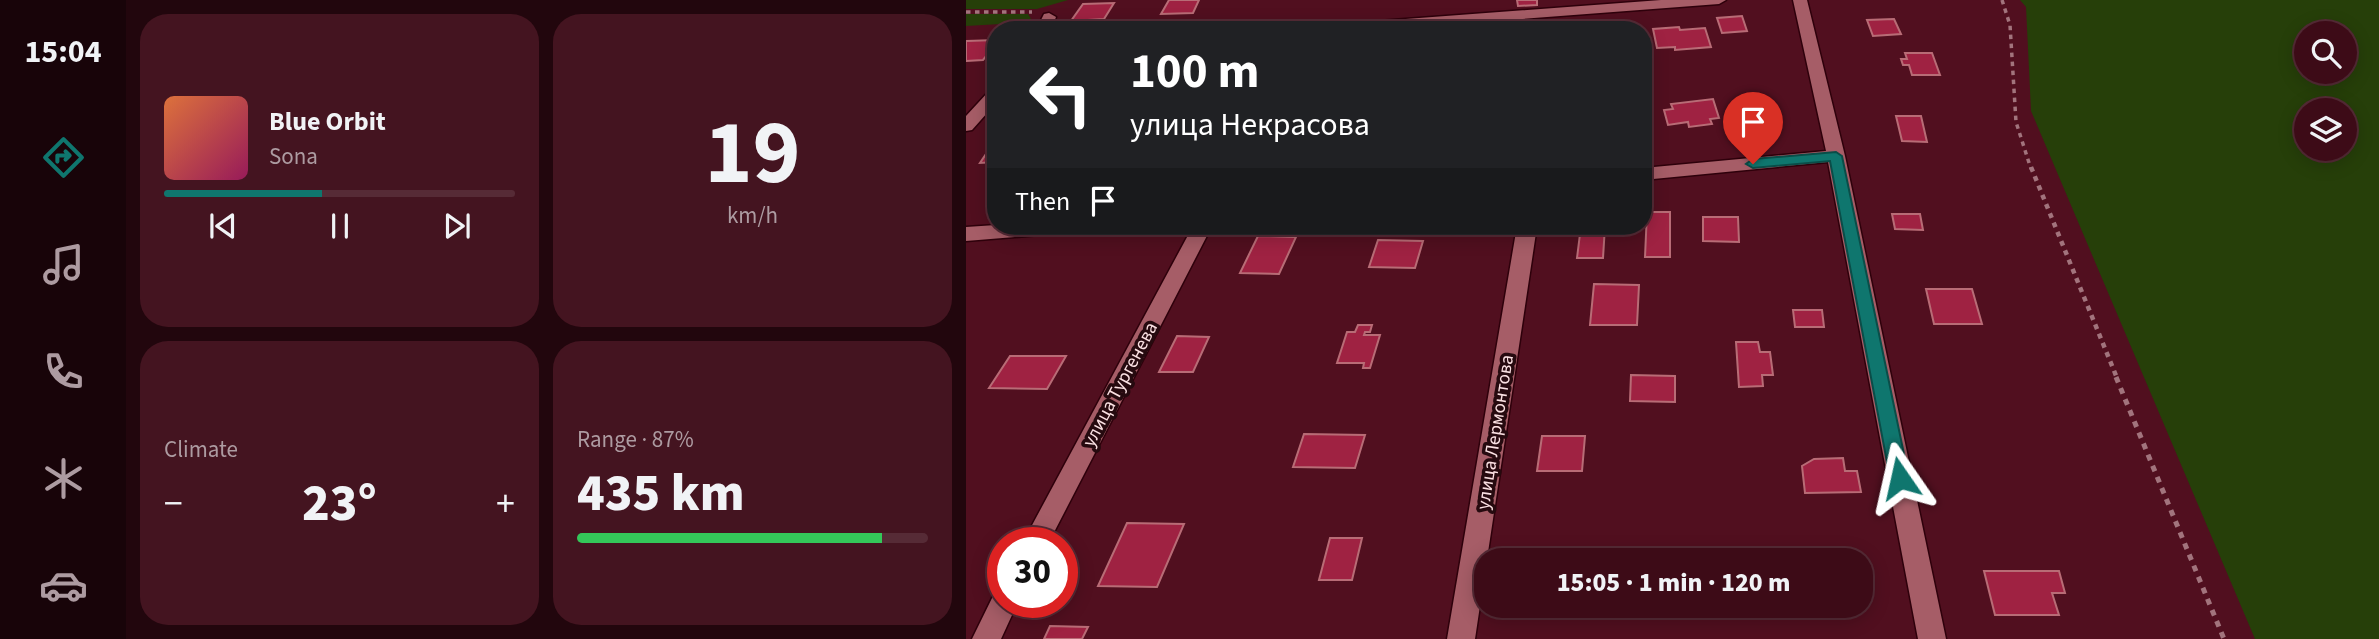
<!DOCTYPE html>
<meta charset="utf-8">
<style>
:root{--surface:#3d0b17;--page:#441420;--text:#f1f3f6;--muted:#ad9ba1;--line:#562b36;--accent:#0f766e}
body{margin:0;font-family:"Source Sans 3",sans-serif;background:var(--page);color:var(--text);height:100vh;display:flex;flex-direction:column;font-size:26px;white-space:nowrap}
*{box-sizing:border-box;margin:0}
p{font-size:23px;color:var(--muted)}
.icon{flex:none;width:38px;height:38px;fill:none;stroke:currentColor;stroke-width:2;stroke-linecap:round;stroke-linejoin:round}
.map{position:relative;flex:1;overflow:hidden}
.panel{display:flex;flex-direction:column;gap:14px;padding:14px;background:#22060d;width:840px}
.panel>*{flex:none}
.hud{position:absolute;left:21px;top:21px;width:665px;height:214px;border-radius:28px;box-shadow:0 4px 18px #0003,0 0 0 2px var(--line);background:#202124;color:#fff;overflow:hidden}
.controls{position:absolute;left:1328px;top:21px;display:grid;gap:14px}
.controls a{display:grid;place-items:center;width:63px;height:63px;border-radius:50%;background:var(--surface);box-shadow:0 4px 18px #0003,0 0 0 2px var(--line);font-size:35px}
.speed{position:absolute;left:21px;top:527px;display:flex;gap:14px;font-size:35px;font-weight:700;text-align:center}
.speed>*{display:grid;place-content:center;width:91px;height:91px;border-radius:50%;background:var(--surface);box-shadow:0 4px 18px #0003,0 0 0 2px var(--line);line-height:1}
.speed .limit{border:10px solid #d22;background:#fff;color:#111}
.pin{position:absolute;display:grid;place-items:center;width:60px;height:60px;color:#fff;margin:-72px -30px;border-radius:50% 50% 50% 0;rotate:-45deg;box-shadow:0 0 7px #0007}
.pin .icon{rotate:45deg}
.me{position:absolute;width:77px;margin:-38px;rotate:349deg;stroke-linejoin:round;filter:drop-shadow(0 0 5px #0008)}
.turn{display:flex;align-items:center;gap:24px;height:147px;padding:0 28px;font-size:32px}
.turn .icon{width:91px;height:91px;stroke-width:2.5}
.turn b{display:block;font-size:49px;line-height:60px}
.then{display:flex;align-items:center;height:66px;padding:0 28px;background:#0003;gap:14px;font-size:26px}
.big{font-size:52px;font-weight:800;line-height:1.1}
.panel .tile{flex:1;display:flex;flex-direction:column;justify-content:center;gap:10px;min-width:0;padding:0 24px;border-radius:28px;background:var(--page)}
.panel .dial{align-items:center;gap:0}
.dial b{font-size:91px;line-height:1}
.song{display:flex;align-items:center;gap:21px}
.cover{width:84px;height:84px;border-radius:10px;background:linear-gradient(135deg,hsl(20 70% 55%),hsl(330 70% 35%))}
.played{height:7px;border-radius:4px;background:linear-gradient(90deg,var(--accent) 45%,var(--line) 45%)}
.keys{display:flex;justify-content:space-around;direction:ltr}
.heat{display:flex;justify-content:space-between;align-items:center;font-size:38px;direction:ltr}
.charge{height:10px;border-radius:5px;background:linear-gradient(90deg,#34c759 87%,var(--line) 0)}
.panel .tiles{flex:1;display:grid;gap:14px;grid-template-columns:repeat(2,1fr)}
.trip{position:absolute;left:508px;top:548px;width:399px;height:70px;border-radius:28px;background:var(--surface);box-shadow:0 4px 18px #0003,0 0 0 2px var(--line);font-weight:800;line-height:70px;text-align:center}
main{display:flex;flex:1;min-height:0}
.menu{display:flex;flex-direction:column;width:126px;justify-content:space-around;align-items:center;background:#180409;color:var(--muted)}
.menu .icon{width:49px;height:49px}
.menu .active{color:var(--accent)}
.menu b{font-size:32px;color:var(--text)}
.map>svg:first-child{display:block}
.green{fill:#263f09;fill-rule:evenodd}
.building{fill:#9f2242;stroke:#b86c76;stroke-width:2}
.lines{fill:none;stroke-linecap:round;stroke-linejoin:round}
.minor-casing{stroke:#2e000b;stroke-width:3}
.path-far2{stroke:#a2747d;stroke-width:3.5;stroke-dasharray:4.5 4.5;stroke-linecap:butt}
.path-far1{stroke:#a2747d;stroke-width:4.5;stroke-dasharray:5 5;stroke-linecap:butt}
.path{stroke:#a2747d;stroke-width:5;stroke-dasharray:6 6;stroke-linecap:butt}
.minor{fill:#a65d67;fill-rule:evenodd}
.route{fill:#0f766e;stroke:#0a4d48;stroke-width:2}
.labels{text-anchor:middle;stroke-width:7;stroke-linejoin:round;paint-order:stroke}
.street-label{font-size:19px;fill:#fbe1e3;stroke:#260a0f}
</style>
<main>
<nav class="menu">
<b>15:04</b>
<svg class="icon active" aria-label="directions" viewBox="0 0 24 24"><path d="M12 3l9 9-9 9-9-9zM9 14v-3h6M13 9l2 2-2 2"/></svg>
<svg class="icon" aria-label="music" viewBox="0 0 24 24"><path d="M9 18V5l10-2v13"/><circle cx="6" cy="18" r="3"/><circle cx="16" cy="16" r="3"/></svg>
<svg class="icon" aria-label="phone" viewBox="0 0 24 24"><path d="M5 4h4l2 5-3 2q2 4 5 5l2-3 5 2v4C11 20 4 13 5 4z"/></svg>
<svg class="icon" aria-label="climate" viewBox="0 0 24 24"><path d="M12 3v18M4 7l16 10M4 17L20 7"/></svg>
<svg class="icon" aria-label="car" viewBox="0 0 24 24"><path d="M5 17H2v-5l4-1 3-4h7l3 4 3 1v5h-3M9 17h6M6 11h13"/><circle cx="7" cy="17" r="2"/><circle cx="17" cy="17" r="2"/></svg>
</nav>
<section class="panel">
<div class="tiles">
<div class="tile">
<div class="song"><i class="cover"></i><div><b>Blue Orbit</b><p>Sona</p></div></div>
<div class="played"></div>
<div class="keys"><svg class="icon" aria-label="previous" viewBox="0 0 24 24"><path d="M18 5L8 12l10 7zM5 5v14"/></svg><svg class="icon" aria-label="pause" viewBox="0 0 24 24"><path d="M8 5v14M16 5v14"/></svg><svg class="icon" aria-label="next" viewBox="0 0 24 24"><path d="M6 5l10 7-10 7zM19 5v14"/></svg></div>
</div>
<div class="tile dial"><b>19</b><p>km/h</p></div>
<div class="tile"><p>Climate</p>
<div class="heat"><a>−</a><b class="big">23°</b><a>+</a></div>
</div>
<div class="tile"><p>Range · 87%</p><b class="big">435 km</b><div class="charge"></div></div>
</div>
</section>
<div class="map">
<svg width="1413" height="639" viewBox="0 0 1413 639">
<rect width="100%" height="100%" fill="#510f1f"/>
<!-- green -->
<path class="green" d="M0,0H102L71,9H0Z
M1054,0H1413V639H1289L1065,111L1060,7ZM1340,33H1379V72H1340ZM1379,110V149H1340V110Z
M0,14H62L67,22L0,26Z"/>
<!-- building -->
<path class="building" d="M203,0H233L227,13L195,14Z
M551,0H571V5L552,6Z
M148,3L138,19L105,21L117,4Z
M776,16L781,31L756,33L751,18Z
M928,19L935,34L907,36L901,20Z
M713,27L714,30L739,28L745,47L709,50V47L691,48L687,29Z
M30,40V44L17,60L0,61V41Z
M939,53H966L974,75H946L943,65H937L935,59H941Z
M747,99L753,118L744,119L746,124L723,127L722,122L702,125L698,110L707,109L705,104Z
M801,112L806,131L776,133L772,114Z
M930,116H955L961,142L936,141Z
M30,139V162L14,163Z
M681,212H704V257H679Z
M926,214H954L957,230L929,229Z
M737,217H772L773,242L737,241Z
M615,226H639L637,258H611Z
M292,236L330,237L313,274L274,273Z
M412,240L457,241L449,268L403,267Z
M628,284L673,285L671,325H624Z
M960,289H1006L1016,324H968Z
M827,310H856L858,327H829Z
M392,325H406L404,332H399L398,335H414L404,368H397L398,363H371L381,332H389Z
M211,336L243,337L227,372H193Z
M770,342H792L794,352H804L807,375H796L797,386L773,387Z
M44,356H100L81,389L23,388Z
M665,375L709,376V402L664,401Z
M338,434L399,435L389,468L327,467Z
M576,436H619L616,471H571Z
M877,458L879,471H891L895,492L839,493L836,466L848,459Z
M161,523L218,524L191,587L132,586Z
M364,538H396L386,580H353Z
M818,557L872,559V560H819Z
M1018,571H1093L1099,593H1086L1093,615H1029Z
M84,626L122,627L116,639H78Z"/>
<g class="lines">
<!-- minor casing -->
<g class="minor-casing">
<path id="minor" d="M695,0H760L753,4L410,30H339L346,26Z
M827,0H841L879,156L980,639H952L862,162L677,180V168L860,151Z
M83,13L90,17L85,30H70L78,14Z
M30,88V103L6,130L0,131V116L24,90Z
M30,225V226H107L104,231L97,233L0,241V227Z
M227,226H246L83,542H57Z
M551,226H571L509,639H481Z
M37,589V602H52L35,639H6L29,592Z"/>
</g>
<!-- path-far2 -->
<path class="path-far2" d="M1036,0L1044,25L1050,122L1065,169
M0,12H66"/>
<!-- path-far1 -->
<path class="path-far1" d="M1065,167L1151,378"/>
<!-- path -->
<path class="path" d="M1150,377L1258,639"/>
<!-- minor -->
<use href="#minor" class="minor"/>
</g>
<!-- route -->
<path class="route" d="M870,152L876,156L943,478L940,484L934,487L927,484L924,478L864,161L787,168L780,164L787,159Z"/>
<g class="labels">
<!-- street labels -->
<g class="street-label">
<text transform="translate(153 384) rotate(-62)" y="7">улица Тургенева</text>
<text transform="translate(528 432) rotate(-81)" y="7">улица Лермонтова</text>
</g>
</g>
</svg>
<div class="controls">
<a><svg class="icon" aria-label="search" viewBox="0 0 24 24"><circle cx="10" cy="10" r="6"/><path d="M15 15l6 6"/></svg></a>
<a><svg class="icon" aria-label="layers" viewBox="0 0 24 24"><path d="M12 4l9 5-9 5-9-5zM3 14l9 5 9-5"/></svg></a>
</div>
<div class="speed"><div class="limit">30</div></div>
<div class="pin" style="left:787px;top:164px;background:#d93025"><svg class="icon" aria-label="arrive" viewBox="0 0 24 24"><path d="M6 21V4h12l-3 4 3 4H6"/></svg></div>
<svg class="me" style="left:934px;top:478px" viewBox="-20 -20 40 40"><path d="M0-17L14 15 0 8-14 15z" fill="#0f766e" stroke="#fff" stroke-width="4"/></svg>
<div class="trip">15:05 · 1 min · 120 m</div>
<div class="hud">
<div class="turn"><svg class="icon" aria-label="left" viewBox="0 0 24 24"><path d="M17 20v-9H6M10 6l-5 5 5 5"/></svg><div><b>100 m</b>улица Некрасова</div></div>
<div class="then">Then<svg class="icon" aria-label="arrive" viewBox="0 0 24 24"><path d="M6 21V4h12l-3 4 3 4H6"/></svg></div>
</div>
</div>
</main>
